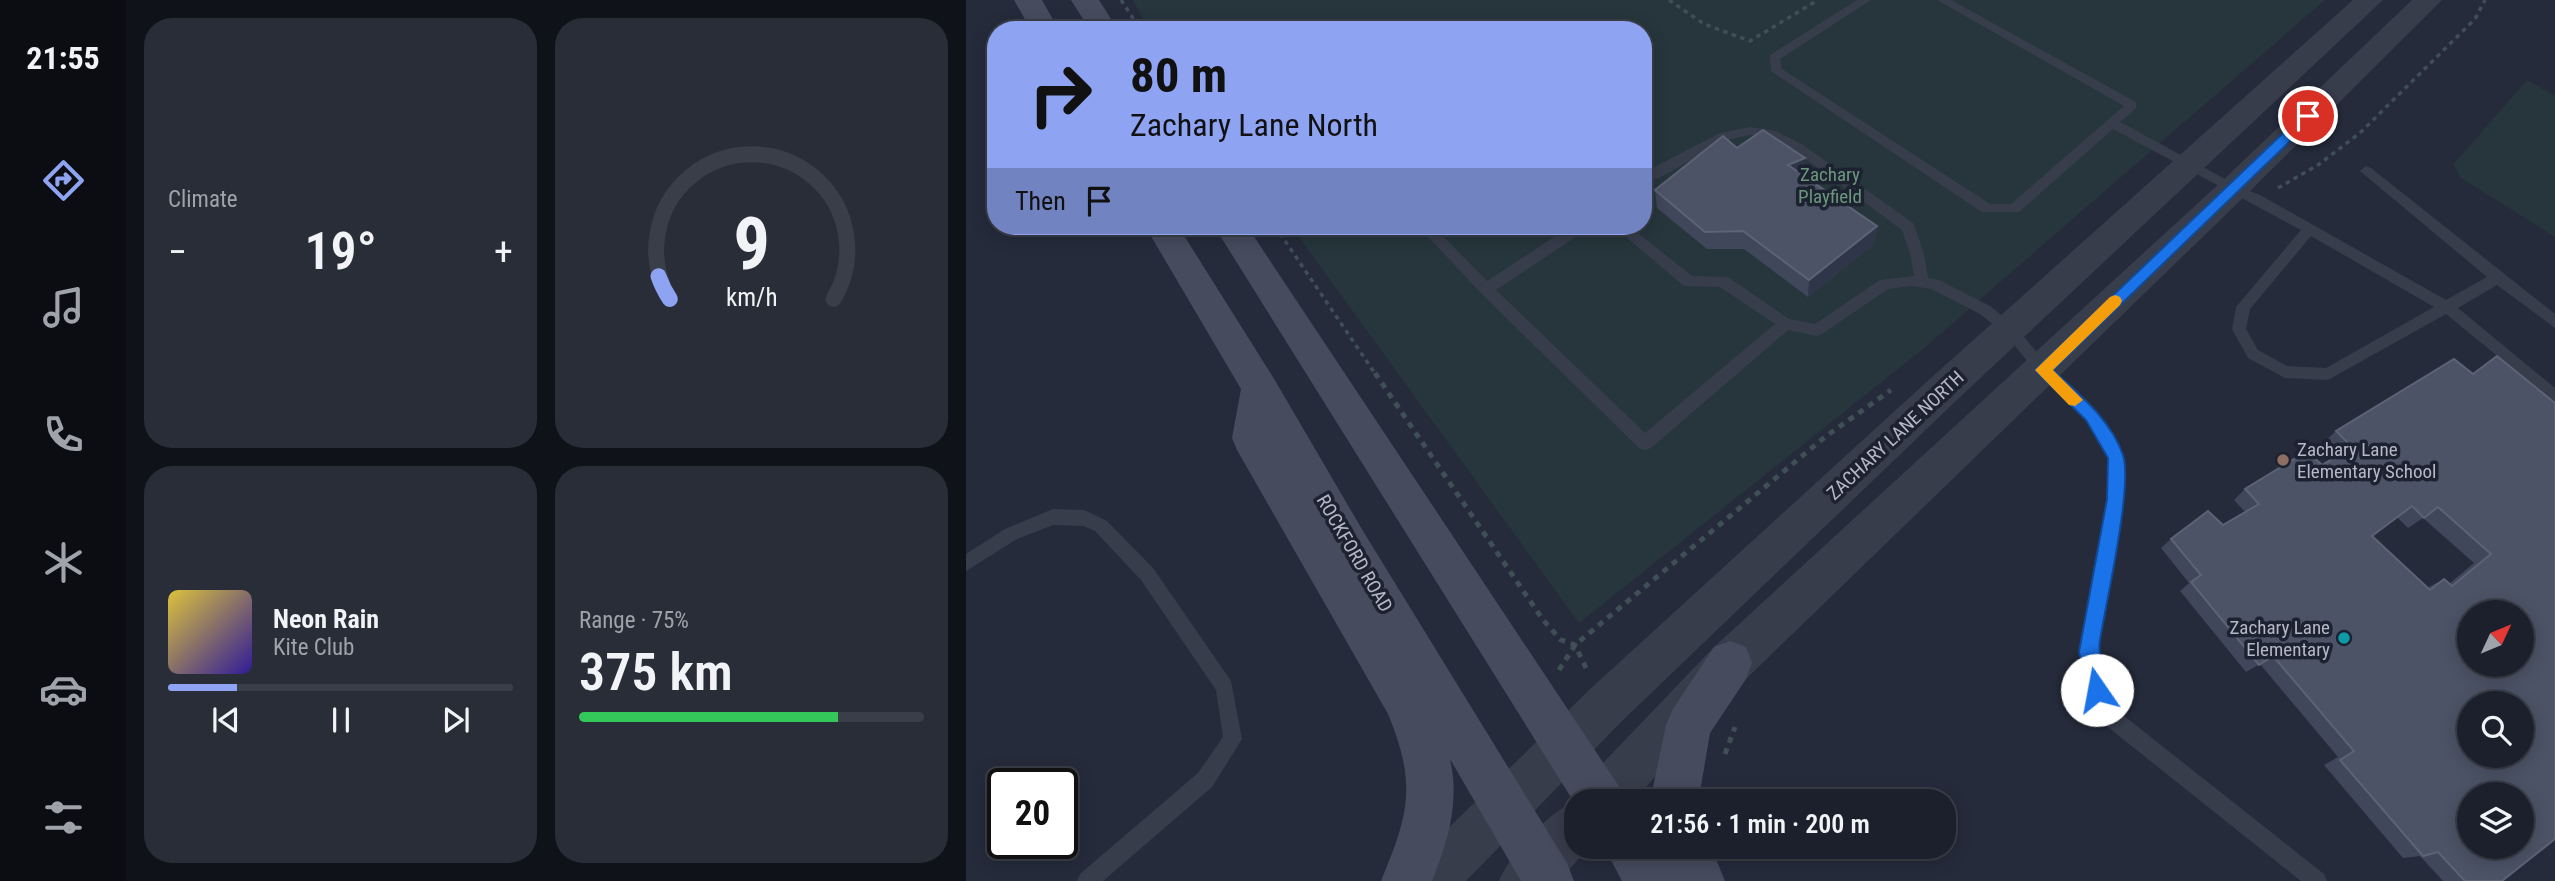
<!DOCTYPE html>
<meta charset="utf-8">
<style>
:root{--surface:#1c202c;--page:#292d38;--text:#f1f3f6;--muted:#a0a3a9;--line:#3a3e48;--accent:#8ea4f2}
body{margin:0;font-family:"Roboto Condensed",sans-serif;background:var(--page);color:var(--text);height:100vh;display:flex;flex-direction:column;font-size:26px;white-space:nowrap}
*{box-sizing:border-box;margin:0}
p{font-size:23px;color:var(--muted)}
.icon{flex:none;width:38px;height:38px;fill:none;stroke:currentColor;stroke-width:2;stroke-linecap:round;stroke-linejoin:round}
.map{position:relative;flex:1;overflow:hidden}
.panel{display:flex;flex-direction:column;gap:18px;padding:18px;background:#0f1218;width:840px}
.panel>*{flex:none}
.guide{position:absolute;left:21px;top:21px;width:665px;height:214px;border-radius:28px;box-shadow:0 4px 18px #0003,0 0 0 2px var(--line);background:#8ea4f2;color:#111;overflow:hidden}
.needle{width:46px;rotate:46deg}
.tools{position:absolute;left:1491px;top:600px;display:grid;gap:14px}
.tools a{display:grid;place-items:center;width:77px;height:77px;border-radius:50%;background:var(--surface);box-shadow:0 4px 18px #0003,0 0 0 2px var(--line);font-size:35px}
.speed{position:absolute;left:21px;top:768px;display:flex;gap:14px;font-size:35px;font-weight:700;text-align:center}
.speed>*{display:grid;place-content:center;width:91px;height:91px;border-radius:50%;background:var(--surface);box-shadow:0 4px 18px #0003,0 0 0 2px var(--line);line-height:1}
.speed .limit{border:4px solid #111;border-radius:10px;background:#fff;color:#111}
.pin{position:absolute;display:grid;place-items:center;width:60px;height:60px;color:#fff;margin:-30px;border:4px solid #fff;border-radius:50%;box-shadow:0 2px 7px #0007}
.me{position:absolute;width:77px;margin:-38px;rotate:348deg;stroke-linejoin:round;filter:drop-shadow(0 0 5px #0008)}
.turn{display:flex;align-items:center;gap:24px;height:147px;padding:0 28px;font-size:32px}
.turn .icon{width:91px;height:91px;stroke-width:2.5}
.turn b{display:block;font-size:49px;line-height:60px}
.then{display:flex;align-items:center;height:66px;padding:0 28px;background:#0003;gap:14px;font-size:26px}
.big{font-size:52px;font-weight:600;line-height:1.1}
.panel .card{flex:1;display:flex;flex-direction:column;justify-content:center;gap:10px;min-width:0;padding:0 24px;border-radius:28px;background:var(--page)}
.panel .dial{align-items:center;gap:0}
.dial svg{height:182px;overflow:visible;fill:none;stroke:var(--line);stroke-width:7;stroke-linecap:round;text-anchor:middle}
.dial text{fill:var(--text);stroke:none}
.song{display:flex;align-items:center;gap:21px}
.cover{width:84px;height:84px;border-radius:10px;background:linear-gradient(135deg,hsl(50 70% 55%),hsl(250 70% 35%))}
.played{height:7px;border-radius:4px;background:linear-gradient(90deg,var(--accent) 20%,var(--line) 20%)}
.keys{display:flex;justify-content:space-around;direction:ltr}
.heat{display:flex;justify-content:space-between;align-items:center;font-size:38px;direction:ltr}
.charge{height:10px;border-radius:5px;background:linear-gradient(90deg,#34c759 75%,var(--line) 0)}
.panel .tiles{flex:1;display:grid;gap:18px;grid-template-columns:repeat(2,1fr)}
.trip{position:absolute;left:598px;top:789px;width:392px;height:70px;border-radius:28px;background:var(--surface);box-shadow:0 4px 18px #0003,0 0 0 2px var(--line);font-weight:600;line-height:70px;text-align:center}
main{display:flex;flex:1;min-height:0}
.tabs{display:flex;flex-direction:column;width:126px;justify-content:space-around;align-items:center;background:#0b0d12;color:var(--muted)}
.tabs .icon{width:49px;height:49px}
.tabs .current{color:var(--accent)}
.tabs b{font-size:32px;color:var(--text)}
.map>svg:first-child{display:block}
.green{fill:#26363c}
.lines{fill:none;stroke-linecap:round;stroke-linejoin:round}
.path-far1{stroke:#3f4f55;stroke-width:3.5;stroke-dasharray:4.5 4.5;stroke-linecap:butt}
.path{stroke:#3f4f55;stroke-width:5;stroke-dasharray:6 6;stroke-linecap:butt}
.service{fill:#383d4c;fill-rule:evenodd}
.tertiary{fill:#383d4c;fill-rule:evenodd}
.secondary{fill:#464b5e;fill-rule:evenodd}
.wall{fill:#40475a;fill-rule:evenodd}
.shaded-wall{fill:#303649}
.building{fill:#4c5366;stroke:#5c6375;stroke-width:2;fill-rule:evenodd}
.route{fill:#1a73e8;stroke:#114b97;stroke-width:2}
.slow{fill:#f59e0b}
.education-dot{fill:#8d6e63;stroke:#1d2231;stroke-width:2.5}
.culture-dot{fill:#0f9aa8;stroke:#1d2231;stroke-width:2.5}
.labels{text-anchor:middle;stroke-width:7;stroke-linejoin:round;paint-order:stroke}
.park-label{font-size:19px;fill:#6c977d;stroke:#1d2231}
.street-label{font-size:19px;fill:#b4b8c7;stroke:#1d2231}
.poi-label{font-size:19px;fill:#b4b8c7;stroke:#1d2231;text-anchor:start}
</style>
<main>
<nav class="tabs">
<b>21:55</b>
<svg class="icon current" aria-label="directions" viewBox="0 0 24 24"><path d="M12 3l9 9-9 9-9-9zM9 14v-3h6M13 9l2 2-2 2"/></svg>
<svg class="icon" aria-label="music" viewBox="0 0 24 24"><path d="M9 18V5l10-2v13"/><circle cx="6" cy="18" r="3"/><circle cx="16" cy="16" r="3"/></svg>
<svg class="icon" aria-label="phone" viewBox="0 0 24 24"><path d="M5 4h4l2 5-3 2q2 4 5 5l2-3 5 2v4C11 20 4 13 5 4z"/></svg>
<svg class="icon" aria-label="climate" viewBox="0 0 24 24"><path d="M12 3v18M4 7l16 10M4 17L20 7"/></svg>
<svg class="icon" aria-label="car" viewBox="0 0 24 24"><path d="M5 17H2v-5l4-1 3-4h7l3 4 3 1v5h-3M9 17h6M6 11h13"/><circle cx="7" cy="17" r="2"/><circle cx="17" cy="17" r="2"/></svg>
<svg class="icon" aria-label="filters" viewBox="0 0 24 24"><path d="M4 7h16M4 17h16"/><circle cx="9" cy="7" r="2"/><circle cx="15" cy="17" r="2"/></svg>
</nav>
<section class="panel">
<div class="tiles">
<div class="card"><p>Climate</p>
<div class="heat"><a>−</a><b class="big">19°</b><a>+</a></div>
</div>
<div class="card dial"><svg viewBox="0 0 100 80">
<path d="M14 69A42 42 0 1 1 86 69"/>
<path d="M14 69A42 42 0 0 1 9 59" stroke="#8ea4f2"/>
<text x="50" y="56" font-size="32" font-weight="700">9</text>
<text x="50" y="72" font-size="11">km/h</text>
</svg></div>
<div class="card">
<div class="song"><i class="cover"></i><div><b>Neon Rain</b><p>Kite Club</p></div></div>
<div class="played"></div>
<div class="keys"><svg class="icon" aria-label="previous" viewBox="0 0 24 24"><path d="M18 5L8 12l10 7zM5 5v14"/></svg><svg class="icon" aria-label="pause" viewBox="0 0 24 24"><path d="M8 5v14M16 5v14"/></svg><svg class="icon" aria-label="next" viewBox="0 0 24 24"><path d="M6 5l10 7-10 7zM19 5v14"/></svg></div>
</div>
<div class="card"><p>Range · 75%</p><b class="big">375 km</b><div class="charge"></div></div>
</div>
</section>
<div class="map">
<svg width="1589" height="881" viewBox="0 0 1589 881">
<rect width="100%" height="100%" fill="#252b3b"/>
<!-- green -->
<path class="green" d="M167,0H1359L957,349L613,623L325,226H677V30H183Z
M1561,80L1589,96V237L1495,178L1487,165Z"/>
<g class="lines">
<!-- path-far1 -->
<path class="path-far1" d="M155,0L175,30
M703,0L738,24L784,41L852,0
M1312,188L1352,165L1394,133L1509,19L1519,0
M309,226L410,375"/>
<!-- path -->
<path class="path" d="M409,373L577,620L595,640L609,645L622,672
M593,670L609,645L859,437L925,390
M759,754L769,727"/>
<!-- service -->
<path class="service" d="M891,0H905L814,59L816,69L1024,204H1045L1158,106L971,0H985L1170,102V108L1154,122L1272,186L1296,196L1480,300L1521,277L1394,171L1400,166L1405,168L1589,314V328L1531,285L1492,308L1589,388V403L1480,314L1362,380L1319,378L1282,358L1266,329L1270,307L1335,230L1147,129L1053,212H1016L805,71L804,55ZM1345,236L1468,307L1360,368L1321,366L1292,350L1280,329L1284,309Z
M784,127L810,131L837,145L947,223L958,253L962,278L973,280L1024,306L1049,326L1082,366L1131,411L1158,457V499L1131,652L1143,704L1358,874L1361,881H1335L1128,716L1113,652L1142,499V458L1121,421L1072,374L1039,334L1014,314L965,289L945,286L922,289L856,334L851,336L822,330L685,448L679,450L673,448L515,293L452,226H467L521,281L605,226H622L620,230L530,290L679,433L809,324L754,287L718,286L647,226H663L726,276L762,277L823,319L849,324L914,280L948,276L944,253L936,230L829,151L803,138L784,135L761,140L693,178L677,183V173L754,133Z
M87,509L118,510L141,521L187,568L265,681L276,739L246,787L137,881H111L114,874L232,773L257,737L250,690L175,580L129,531L117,526L87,525L51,539L0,571V554L39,529Z"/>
<!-- tertiary -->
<path class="tertiary" d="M1387,0H1417L992,399L655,722L500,881H440L447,863L623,690L966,377Z
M1446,0H1476L1278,197L780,679L666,802H611V847H624L592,881H533C544,854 582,813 609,801L616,785L748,647L1256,181Z"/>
<!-- secondary -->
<path class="secondary" d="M48,0H76L93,30H65Z
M105,0H133L152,30H124Z
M179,226H212L307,377L397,531L601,863L608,881H555L484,759C494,802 482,841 466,881H415C443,814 451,784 422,714L271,450L266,438L275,389Z
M248,226H281L652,785L659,802H611V807Z
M764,641L780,647L786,663L780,679L744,733L734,792L735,802H687L686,792L700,725L707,709L748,647Z
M638,847H692L696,854L695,847H745L759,881H656Z"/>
</g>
<!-- wall -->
<path class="wall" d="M771,148L838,176L911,226L908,244L842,297L778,249H741L691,208L689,190Z
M1531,356L1536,881H1477L1454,856L1437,858L1358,765L1372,757L1294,664L1280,672L1214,591L1223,583L1195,548L1205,539L1257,525L1279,512L1268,500L1279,489L1356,465L1371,456L1357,443L1370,431L1507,374ZM1431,517L1442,528L1457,518L1508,563L1483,584L1478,579L1461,588L1406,536Z"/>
<!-- shaded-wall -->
<path class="shaded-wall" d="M839,158L838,176L822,165Z
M911,226L908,244L842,297L843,280Z"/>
<!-- building -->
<path class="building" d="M797,130L839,158L822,165L911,226L843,280L777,231L739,232L689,190L757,136L771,148Z
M1531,356L1589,403V839L1536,881H1499L1472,852L1457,856L1374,760L1388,751L1307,656L1293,665L1225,582L1235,575L1205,539L1242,511L1257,525L1293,504L1279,489L1341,451L1356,465L1386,447L1370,431L1488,359L1507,374ZM1446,506L1458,518L1472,507L1525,554L1486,586L1478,579L1464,590L1406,536ZM1503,612H1556V665H1503ZM1503,704H1556V756H1503ZM1503,794H1556V847H1503Z"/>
<!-- route -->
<path class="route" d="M1342,112L1347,113V119L1087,370C1113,394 1145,420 1157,455C1167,485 1140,603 1134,640C1130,658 1144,680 1137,697L1131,700L1124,697L1113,652L1141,499L1142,458L1120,420L1069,370L1338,113Z"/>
<!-- slow -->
<path class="slow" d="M1149,295L1154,297L1156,301L1154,305L1087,370L1117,400L1109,406L1103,405L1069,370L1144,297Z"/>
<!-- markers -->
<circle class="education-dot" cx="1317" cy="460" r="7"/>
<circle class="culture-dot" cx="1378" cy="638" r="7"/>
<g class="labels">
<!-- park labels -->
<g class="park-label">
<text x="864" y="181">Zachary<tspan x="864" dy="22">Playfield</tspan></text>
</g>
<!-- street labels -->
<g class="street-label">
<text transform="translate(929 435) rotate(-43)" y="7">ZACHARY LANE NORTH</text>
<text transform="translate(389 553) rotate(60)" y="7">ROCKFORD ROAD</text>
</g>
<!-- poi labels -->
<g class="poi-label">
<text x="1331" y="456">Zachary Lane<tspan x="1331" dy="22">Elementary School</tspan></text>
<text x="1364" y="634" text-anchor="end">Zachary Lane<tspan x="1364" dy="22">Elementary</tspan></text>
</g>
</g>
</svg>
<div class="tools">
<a><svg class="needle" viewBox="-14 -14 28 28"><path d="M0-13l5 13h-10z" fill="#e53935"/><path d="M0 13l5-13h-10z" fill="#a0a3a9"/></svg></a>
<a><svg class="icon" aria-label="search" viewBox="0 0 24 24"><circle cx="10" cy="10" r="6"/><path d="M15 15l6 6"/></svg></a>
<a><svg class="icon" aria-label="layers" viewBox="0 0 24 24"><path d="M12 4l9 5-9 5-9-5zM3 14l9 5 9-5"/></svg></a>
</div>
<div class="speed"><div class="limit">20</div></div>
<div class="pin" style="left:1342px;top:116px;background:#d93025"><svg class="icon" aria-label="arrive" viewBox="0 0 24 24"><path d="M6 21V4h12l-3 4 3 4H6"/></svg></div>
<svg class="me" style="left:1131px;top:690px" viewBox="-20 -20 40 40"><circle r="19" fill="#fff"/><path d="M0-13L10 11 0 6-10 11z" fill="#1a73e8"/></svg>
<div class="trip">21:56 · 1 min · 200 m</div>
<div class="guide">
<div class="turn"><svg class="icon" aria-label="right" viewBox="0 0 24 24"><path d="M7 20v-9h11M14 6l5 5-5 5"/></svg><div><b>80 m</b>Zachary Lane North</div></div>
<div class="then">Then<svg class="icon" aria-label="arrive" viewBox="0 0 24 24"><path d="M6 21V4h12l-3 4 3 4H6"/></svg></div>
</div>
</div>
</main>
